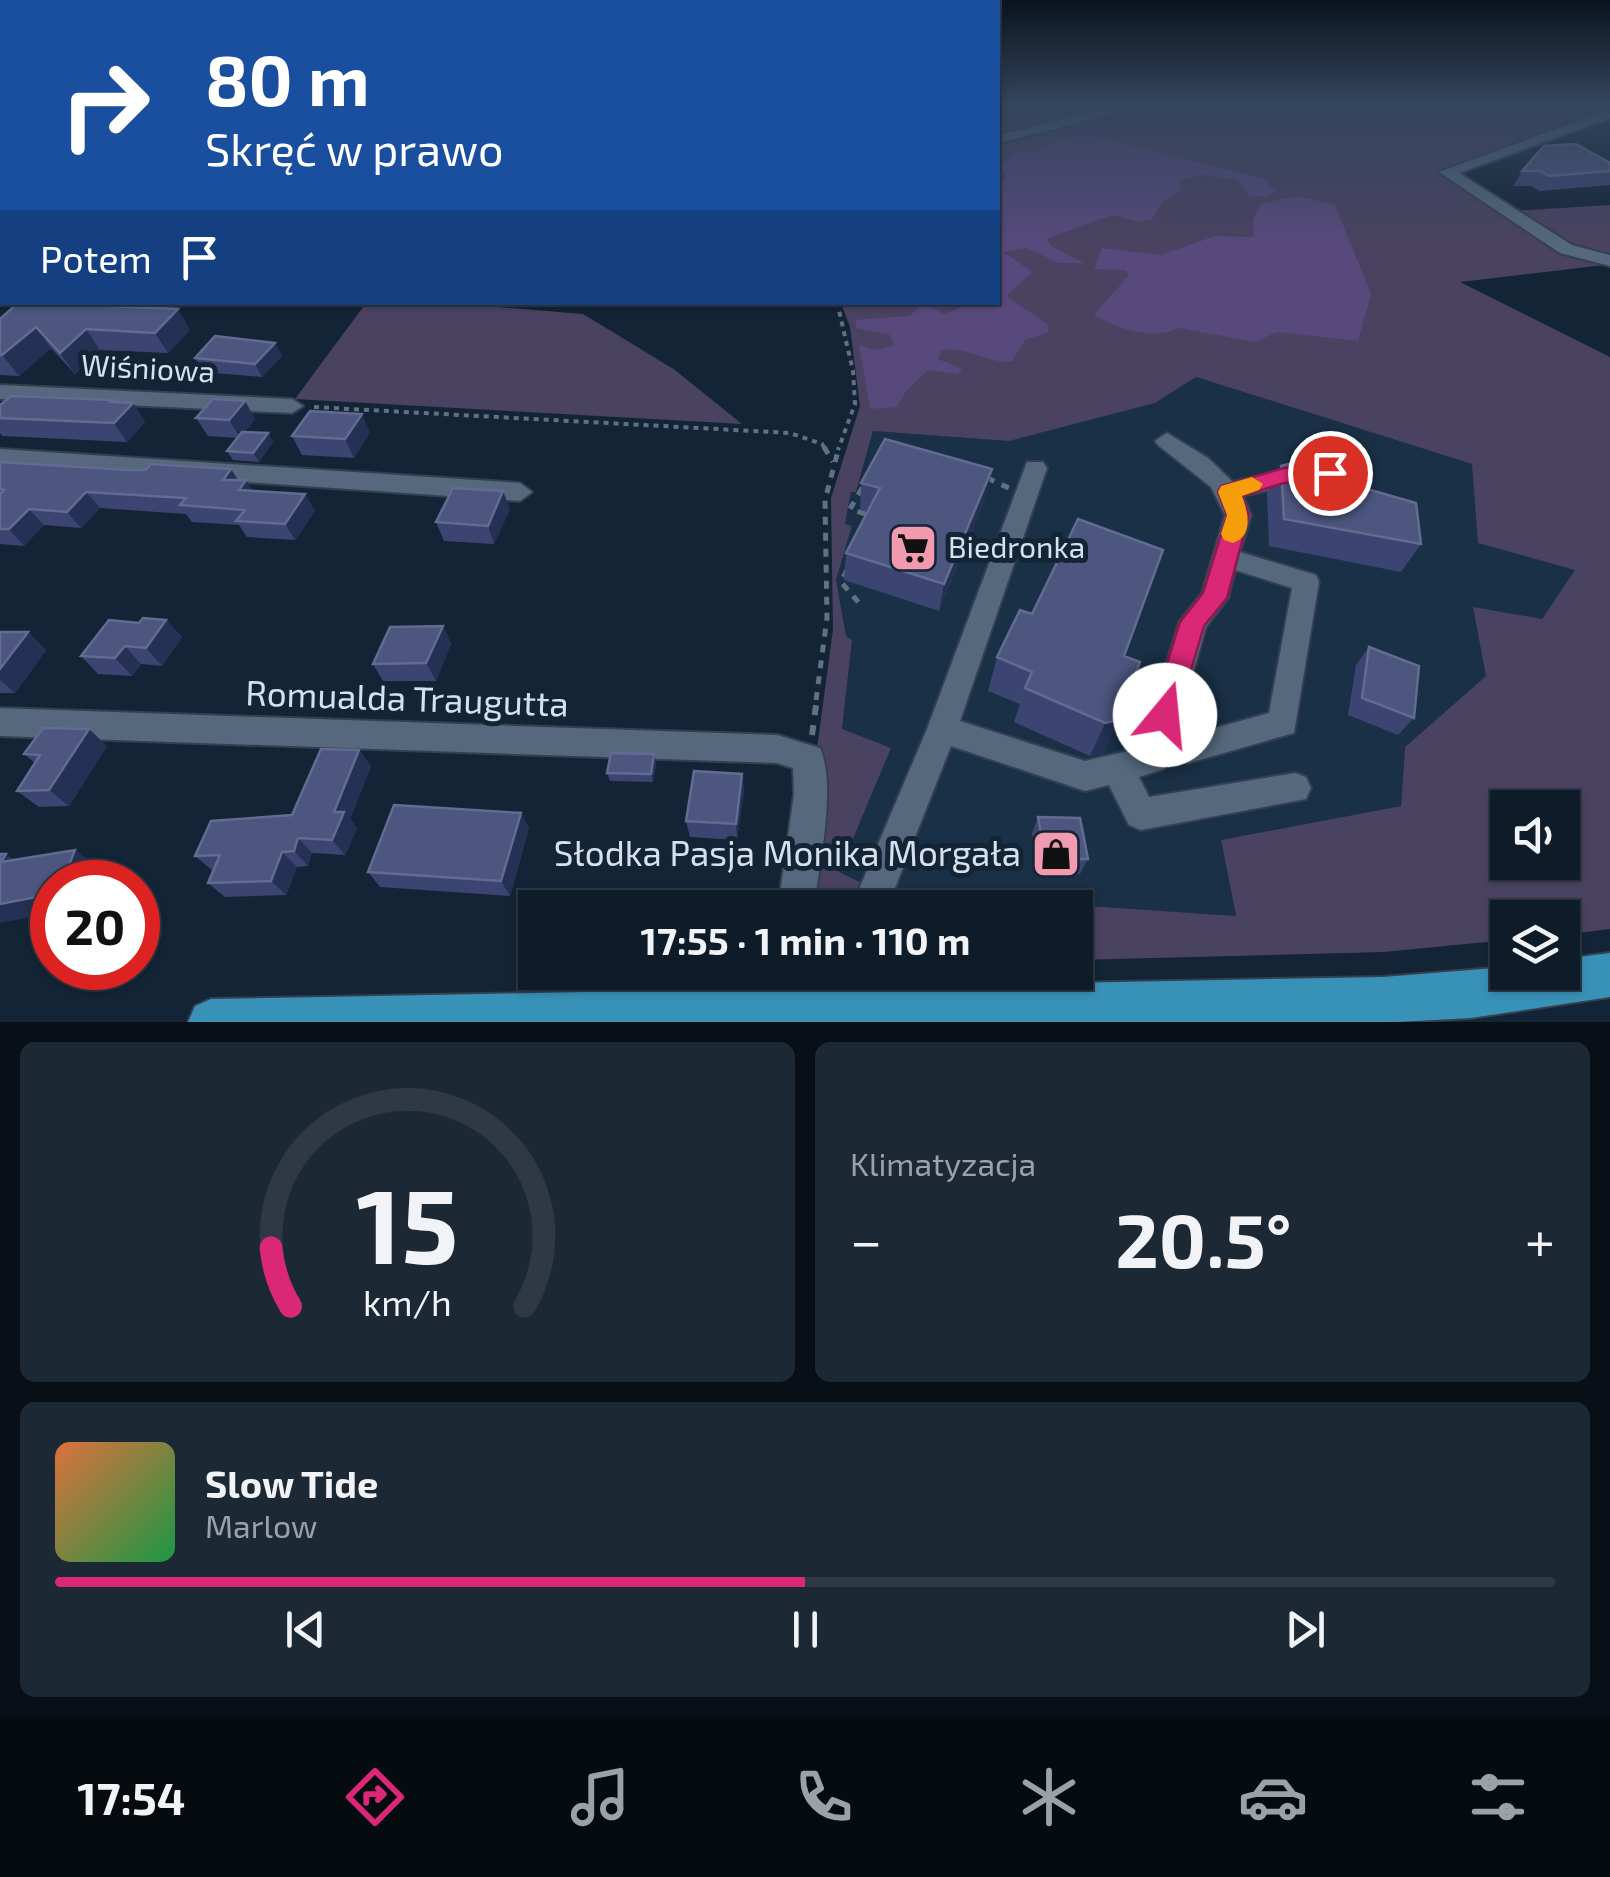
<!DOCTYPE html>
<html lang="pl">
<meta charset="utf-8">
<style>
:root{--surface:#0e1b28;--page:#1c2834;--text:#f1f3f6;--muted:#9ba1a8;--line:#2e3945;--accent:#db2777}
body{margin:0;font-family:"Exo 2",sans-serif;background:var(--page);color:var(--text);height:100vh;display:flex;flex-direction:column;font-size:38px;white-space:nowrap}
*{box-sizing:border-box;margin:0}
p{font-size:32px;color:var(--muted)}
.icon{flex:none;width:55px;height:55px;fill:none;stroke:currentColor;stroke-width:2;stroke-linecap:round;stroke-linejoin:round}
.map{position:relative;height:1022px;overflow:hidden}
.side{display:flex;flex-direction:column;gap:20px;padding:20px;background:#080f16;flex:1}
.side>*{flex:none}
.banner{position:absolute;left:0px;top:0px;width:1000px;height:305px;box-shadow:0 2px 8px #0004,0 0 0 2px var(--line);background:#1a4fa0;color:#fff;overflow:hidden}
.controls{position:absolute;left:1490px;top:790px;display:grid;gap:20px}
.controls a{display:grid;place-items:center;width:90px;height:90px;border-radius:0px;background:var(--surface);box-shadow:0 2px 8px #0004,0 0 0 2px var(--line);font-size:50px}
.speed{position:absolute;left:30px;top:860px;display:flex;gap:20px;font-size:50px;font-weight:700;text-align:center}
.speed>*{display:grid;place-content:center;width:130px;height:130px;border-radius:50%;background:var(--surface);box-shadow:0 2px 8px #0004,0 0 0 2px var(--line);line-height:1}
.speed .limit{border:15px solid #d22;background:#fff;color:#111}
.pin{position:absolute;display:grid;place-items:center;width:85px;height:85px;color:#fff;margin:-42px;border:5px solid #fff;border-radius:50%;box-shadow:0 2px 10px #0007}
.me{position:absolute;width:110px;margin:-55px;rotate:17deg;stroke-linejoin:round;filter:drop-shadow(0 0 8px #0008)}
.turn{display:flex;align-items:center;gap:35px;height:210px;padding:0 40px;font-size:45px}
.turn .icon{width:130px;height:130px;stroke-width:2.5}
.turn b{display:block;font-size:70px;line-height:85px}
.then{display:flex;align-items:center;height:95px;padding:0 40px;background:#0003;gap:20px;font-size:38px}
.big{font-size:75px;font-weight:700;line-height:1.1}
.side .widget{flex:1;display:flex;flex-direction:column;justify-content:center;gap:15px;min-width:0;padding:0 35px;border-radius:15px;background:var(--page)}
.side .dial{align-items:center;gap:0}
.dial svg{height:260px;overflow:visible;fill:none;stroke:var(--line);stroke-width:7;stroke-linecap:round;text-anchor:middle}
.dial text{fill:var(--text);stroke:none}
.song{display:flex;align-items:center;gap:30px}
.cover{width:120px;height:120px;border-radius:15px;background:linear-gradient(135deg,hsl(20 70% 55%),hsl(140 70% 35%))}
.played{height:10px;border-radius:5px;background:linear-gradient(90deg,var(--accent) 50%,var(--line) 50%)}
.keys{display:flex;justify-content:space-around;direction:ltr}
.heat{display:flex;justify-content:space-between;align-items:center;font-size:55px;direction:ltr}
.side .tiles{flex:1;display:grid;gap:20px;grid-template-columns:1fr 1fr}
.widget:last-child{grid-column:span 2}
.trip{position:absolute;left:518px;top:890px;width:575px;height:100px;border-radius:0px;background:var(--surface);box-shadow:0 2px 8px #0004,0 0 0 2px var(--line);font-weight:700;line-height:100px;text-align:center}
.menu{display:flex;height:160px;justify-content:space-around;align-items:center;background:#060b10;color:var(--muted)}
.menu .icon{width:70px;height:70px}
.menu .current{color:var(--accent)}
.menu b{font-size:45px;color:var(--text)}
.map>svg:first-child{display:block}
.built{fill:#1a3046}
.green{fill:#4a4261;fill-rule:evenodd}
.forest{fill:#58497c}
.lines{fill:none;stroke-linecap:round;stroke-linejoin:round}
.minor-casing{stroke:#34404f;stroke-width:4}
.major-casing{stroke:#34404f;stroke-width:4}
.path-far2{stroke:#627181;stroke-width:4;stroke-dasharray:5 5;stroke-linecap:butt}
.path-far1{stroke:#627181;stroke-width:5;stroke-dasharray:8 8;stroke-linecap:butt}
.path{stroke:#627181;stroke-width:6;stroke-dasharray:10 10;stroke-linecap:butt}
.minor{fill:#55687d;fill-rule:evenodd}
.major{fill:#3891b7;fill-rule:evenodd}
.wall{fill:#3c4571}
.shaded-wall{fill:#243154}
.building{fill:#4c567f;stroke:#626b90;stroke-width:2.5}
.route{fill:#db2777;stroke:#8e194d;stroke-width:2.5}
.slow{fill:#f59e0b}
.labels{text-anchor:middle;stroke-width:10;stroke-linejoin:round;paint-order:stroke}
.street-label{font-size:30px;fill:#d6e1ed;stroke:#132436}
.poi-label{font-size:30px;fill:#d6e1ed;stroke:#132436;text-anchor:start}
.near-street-label{font-size:35px;fill:#d6e1ed;stroke:#132436}
.near-poi-label{font-size:35px;fill:#d6e1ed;stroke:#132436;text-anchor:end}
</style>
<div class="map">
<svg width="1610" height="1022" viewBox="0 0 1610 1022">
<rect width="100%" height="100%" fill="#132436"/>
<!-- built -->
<path class="built" d="M1195,377L1473,464L1576,569L1542,619L1486,676L1405,747L1401,806L1221,840L1236,916L1030,902L914,907L839,872L890,749L842,729L852,640L846,637L836,580L852,527L845,525L851,491H857L873,431L1009,441L1155,403Z"/>
<!-- green -->
<path class="green" d="M998,103H1140L998,136Z
M1162,103H1610V110L1593,112L1440,173L1551,245L1604,265L1460,282L1610,357V929L1563,935L1562,918H1508L1507,940L1384,952L1075,960V908L958,907L1030,902L1236,916L1221,840L1401,806L1405,747L1486,676L1473,607L1542,619L1575,570L1478,543L1472,464L1196,377L1155,403L1009,441L873,431L856,492H851L845,524L852,526L836,580L846,636L852,640L842,729L891,748L839,872L864,884L845,907H808L817,749L833,629L831,498L860,406L850,327L841,303L998,302V142ZM1508,808H1562V862H1508Z
M1610,205V257L1565,244L1511,211Z
M366,303H450L583,314L675,370L742,424L295,399Z"/>
<!-- forest -->
<path class="forest" d="M1096,136L1265,179L1275,192L1267,197L1248,195L1237,180L1202,175L1179,181L1181,191L1163,201L1152,219L1139,222L1112,215L1047,239L1052,247L1084,263H1059L1027,248L1003,252L1033,272L1006,296L1047,324L1049,332L1025,340L1012,361C987,365 965,344 941,351L938,359L962,369L958,374L928,370L906,391L897,407L870,409L859,345L877,350L894,346L889,334L856,328V320L909,316L918,308L930,306L944,314L971,303L998,302V184L1008,178L1000,169L1005,159L1019,152L1033,153L1065,137Z
M1297,196L1335,205L1371,294L1358,341L1277,332L1255,342L1179,328C1151,341 1119,329 1094,315L1129,275L1125,270L1094,269L1102,248L1161,255L1215,236L1254,237L1253,220L1260,204Z"/>
<g class="lines">
<!-- minor casing -->
<g class="minor-casing">
<path id="minor" d="M1132,103H1158L998,143V135Z
M1610,109V118L1459,173L1572,245L1610,255V266L1560,253L1439,172Z
M0,274H2V286H0Z
M0,385L292,399L303,406L292,413L0,399Z
M1167,433L1208,458L1233,482L1307,465L1315,467L1319,473L1315,479L1243,496L1251,515L1240,552L1316,575L1319,582L1294,733L1189,763L1168,761L1164,769L1139,777L1149,797L1295,773L1306,777L1311,788L1306,799L1141,830L1129,825L1109,785L1085,791L951,746L887,908H851L927,729L1027,462H1043L1047,468L960,721L1085,761L1141,748L1179,622L1202,593L1225,515L1211,487L1159,446L1155,441ZM1235,570L1292,588L1269,713L1189,735L1176,734L1206,627L1228,598Z
M0,449L520,483L532,492L520,501L0,465Z
M0,708L777,735L820,748C837,786 819,865 814,908H778L794,794L793,768L777,763L0,736Z
M824,972H862L854,1022H824L820,1011Z"/>
</g>
<!-- major casing -->
<g class="major-casing">
<path id="major" d="M1610,953V997L1471,1018L1398,1022H188L195,1006L211,999L1383,977L1508,967V972H1562V959Z"/>
</g>
<!-- path-far2 -->
<path class="path-far2" d="M837,302L853,371L855,404L838,450
M314,407L790,433L822,444L826,450"/>
<!-- path-far1 -->
<path class="path-far1" d="M824,447L833,462
M987,478L1009,488
M862,488L850,509L872,516
M847,570L841,582L859,603
M816,700L827,618L825,500L839,447"/>
<!-- path -->
<path class="path" d="M812,735L817,698"/>
<!-- minor -->
<use href="#minor" class="minor"/>
<!-- major -->
<use href="#major" class="major"/>
</g>
<!-- wall -->
<path class="wall" d="M0,135H2V269H0Z
M1610,163V185L1540,191L1531,186H1513L1522,171Z
M19,302H124L119,306L190,330L168,353L100,350L75,374L51,348L19,376L0,375V319Z
M275,343L282,356L262,377L203,372L195,358Z
M245,401L255,419L245,432L268,433L273,442L259,462L233,460L227,451L237,438L208,436L196,418Z
M115,402L133,403L145,422L127,442L2,436L0,433V405Z
M370,432L354,458L302,455L292,436Z
M0,462L129,470L231,469L238,480L252,491L305,494L315,511L295,540L247,537L239,525L192,522L186,514L100,508L81,528L44,525L24,546L0,544Z
M1281,466L1353,485L1421,544L1401,572L1269,546L1267,493Z
M861,483L986,497L939,611L844,580L846,553L867,512L860,510Z
M510,509L494,544L444,541L436,522Z
M166,620L182,637L162,666L141,664L132,676L98,674L81,656L139,623Z
M443,626L451,644L436,681H383L373,664Z
M0,632H28L46,650L15,693H0Z
M1369,647L1414,718L1398,735L1348,715L1356,665Z
M1124,656L1119,720L1104,753L1090,756L1014,722L1020,704L988,691L997,657Z
M107,746L69,806L39,807L17,791L35,763L24,754Z
M359,750L371,766L350,819L357,828L345,855L312,853L308,866L297,867L286,895L225,897L208,883L212,870L195,856L292,815Z
M654,754L656,763L653,782L610,781L607,773Z
M742,774L744,790L737,840L690,837L686,821Z
M521,813L529,828L510,896L380,887L368,872Z
M1038,817L1088,859L1080,874H1039L1032,833Z"/>
<!-- shaded-wall -->
<path class="shaded-wall" d="M86,302H124L97,325L84,305Z
M178,309L190,330L168,353L155,333Z
M36,327L51,348L19,376L2,355Z
M86,329L100,350L75,374L60,353Z
M275,343L282,356L262,377L255,364Z
M114,400L123,413L133,403L145,422L127,442L114,423L111,402Z
M245,401L255,419L240,438L229,420Z
M362,414L370,432L354,458L345,439Z
M268,433L273,442L259,462L253,453Z
M231,469L242,486L223,480Z
M992,469L986,497L939,611L944,584Z
M246,480L256,497L239,490Z
M503,491L510,509L494,544L488,526Z
M86,492L100,508L81,528L67,512Z
M305,494L315,511L295,540L285,524Z
M29,509L44,525L24,546L9,529Z
M166,620L182,637L162,666L146,648Z
M443,626L451,644L436,681L426,663Z
M28,632L46,650L15,693L0,680V669Z
M125,646L141,664L132,676L115,658Z
M1119,720L1104,753L1090,756L1105,723Z
M89,729L107,746L69,806L49,790Z
M359,750L371,766L350,819L357,828L345,855L332,840L334,812Z
M654,754L656,763L653,782L651,774Z
M742,774L744,790L737,840L736,824Z
M521,813L529,828L510,896L501,881Z
M298,838L312,853L308,866L294,851Z
M75,850L96,865L89,882H62Z
M282,852L297,867L286,895L271,881Z
M6,854L29,869L1,862Z
M52,894V913L0,923V904Z"/>
<!-- building -->
<path class="building" d="M0,135H2V244H0Z
M1576,144L1610,163V171L1549,176L1540,171H1522L1544,146Z
M19,302H86L84,305L178,309L155,333L86,329L60,353L36,327L2,355H0V319Z
M215,336L275,343L255,364L195,358Z
M11,396L114,400L111,402L133,403L114,423L0,418V405Z
M213,399L245,401L229,420L196,418Z
M310,411L362,414L345,439L292,436Z
M242,432L268,433L253,453L227,451Z
M885,439L992,469L944,584L846,553L880,488L861,483Z
M0,462L129,470H146L151,464L231,469L223,480H246L239,490L305,494L285,524L236,521L245,510L180,505L186,498L86,492L67,512L29,509L9,529H0V494L4,490L0,489Z
M1292,463L1351,474L1353,485L1416,503L1421,544L1284,519L1281,466Z
M453,488L503,491L488,526L436,522Z
M1078,519L1163,550L1124,656L1140,662L1119,720L1105,723L1025,688L1032,672L997,657L1020,610L1032,614Z
M143,618L166,620L146,648L125,646L115,658L81,656L109,620L139,623Z
M443,626L426,663L373,664L390,627Z
M0,632H28L0,669Z
M1369,647L1419,666L1414,718L1362,698Z
M43,728L89,729L49,790L17,791L40,755L24,754Z
M321,749L359,750L334,812H344L332,840L298,838L294,851L282,852L271,881L208,883L220,855L195,856L211,821L292,815Z
M611,753L654,754L651,774L607,773Z
M694,771L742,774L736,824L686,821Z
M394,805L521,813L501,881L368,872Z
M1038,817L1080,818L1088,859H1046Z
M75,850L62,882H52V894L0,904V854H6L1,862Z"/>
<!-- sky -->
<linearGradient id="sky" x2="0" y2="1"><stop stop-color="#0a141e"/><stop offset="0.42" stop-color="#33455d"/><stop offset="1" stop-color="#33455d" stop-opacity="0"/></linearGradient>
<rect width="1610" height="246" fill="url(#sky)"/>
<!-- route -->
<path class="route" d="M1330,465L1338,467L1341,473L1338,478L1284,483L1242,496L1249,515L1227,598L1204,626L1175,724L1165,727L1155,724L1151,715L1180,622L1203,593L1227,515L1218,492L1221,486L1284,468Z"/>
<!-- slow -->
<path class="slow" d="M1252,477L1263,484L1259,490L1242,496C1248,512 1254,536 1233,543L1224,540L1221,534L1227,515L1218,492L1221,486Z"/>
<!-- icons -->
<defs>
<g id="supermarket-square" transform="scale(2.5)"><rect x="-9" y="-9" width="18" height="18" rx="4" fill="#f29ab0" stroke="#132436"/><path d="M-6-5.5h2.5l.6 2H6L4.5 2H-2.5L-4.4-4H-6ZM-1.5 3.2a1.3 1.3 0 1 0 .1 0ZM3 3.2a1.3 1.3 0 1 0 .1 0Z" fill="#111"/></g>
<g id="shop-square" transform="scale(2.5)"><rect x="-9" y="-9" width="18" height="18" rx="4" fill="#f29ab0" stroke="#132436"/><path d="M-5-2.5h2.3a2.7 3.5 0 0 1 5.4 0H5L5.5 6h-11ZM-1.5-2.5h3a1.5 2.3 0 0 0-3 0Z" fill="#111"/></g>
</defs>
<g fill-rule="evenodd">
<use href="#supermarket-square" x="913" y="548"/>
<use href="#shop-square" x="1056" y="854"/>
</g>
<g class="labels">
<!-- street labels -->
<g class="street-label">
<text transform="translate(148 369) rotate(3)" y="10">Wiśniowa</text>
</g>
<!-- poi labels -->
<g class="poi-label">
<text x="948" y="558">Biedronka</text>
</g>
<!-- near-street labels -->
<g class="near-street-label">
<text transform="translate(407 699) rotate(2)" y="12">Romualda Traugutta</text>
</g>
<!-- near-poi labels -->
<g class="near-poi-label">
<text x="1021" y="866">Słodka Pasja Monika Morgała</text>
</g>
</g>
</svg>
<div class="controls">
<a><svg class="icon" aria-label="sound" viewBox="0 0 24 24"><path d="M4 9h4l5-4v14l-5-4H4zM17 9q2 3 0 6"/></svg></a>
<a><svg class="icon" aria-label="layers" viewBox="0 0 24 24"><path d="M12 4l9 5-9 5-9-5zM3 14l9 5 9-5"/></svg></a>
</div>
<div class="speed"><div class="limit">20</div></div>
<div class="pin" style="left:1330px;top:473px;background:#d93025"><svg class="icon" aria-label="arrive" viewBox="0 0 24 24"><path d="M6 21V4h12l-3 4 3 4H6"/></svg></div>
<svg class="me" style="left:1165px;top:715px" viewBox="-20 -20 40 40"><circle r="19" fill="#fff"/><path d="M0-13L10 11 0 6-10 11z" fill="#db2777"/></svg>
<div class="trip">17:55 · 1 min · 110 m</div>
<div class="banner">
<div class="turn"><svg class="icon" aria-label="right" viewBox="0 0 24 24"><path d="M7 20v-9h11M14 6l5 5-5 5"/></svg><div><b>80 m</b>Skręć w prawo</div></div>
<div class="then">Potem<svg class="icon" aria-label="arrive" viewBox="0 0 24 24"><path d="M6 21V4h12l-3 4 3 4H6"/></svg></div>
</div>
</div>
<section class="side">
<div class="tiles">
<div class="widget dial"><svg viewBox="0 0 100 80">
<path d="M14 69A42 42 0 1 1 86 69"/>
<path d="M14 69A42 42 0 0 1 8 51" stroke="#db2777"/>
<text x="50" y="56" font-size="32" font-weight="700">15</text>
<text x="50" y="72" font-size="11">km/h</text>
</svg></div>
<div class="widget"><p>Klimatyzacja</p>
<div class="heat"><a>−</a><b class="big">20.5°</b><a>+</a></div>
</div>
<div class="widget">
<div class="song"><i class="cover"></i><div><b>Slow Tide</b><p>Marlow</p></div></div>
<div class="played"></div>
<div class="keys"><svg class="icon" aria-label="previous" viewBox="0 0 24 24"><path d="M18 5L8 12l10 7zM5 5v14"/></svg><svg class="icon" aria-label="pause" viewBox="0 0 24 24"><path d="M8 5v14M16 5v14"/></svg><svg class="icon" aria-label="next" viewBox="0 0 24 24"><path d="M6 5l10 7-10 7zM19 5v14"/></svg></div>
</div>
</div>
</section>
<nav class="menu">
<b>17:54</b>
<svg class="icon current" aria-label="directions" viewBox="0 0 24 24"><path d="M12 3l9 9-9 9-9-9zM9 14v-3h6M13 9l2 2-2 2"/></svg>
<svg class="icon" aria-label="music" viewBox="0 0 24 24"><path d="M9 18V5l10-2v13"/><circle cx="6" cy="18" r="3"/><circle cx="16" cy="16" r="3"/></svg>
<svg class="icon" aria-label="phone" viewBox="0 0 24 24"><path d="M5 4h4l2 5-3 2q2 4 5 5l2-3 5 2v4C11 20 4 13 5 4z"/></svg>
<svg class="icon" aria-label="climate" viewBox="0 0 24 24"><path d="M12 3v18M4 7l16 10M4 17L20 7"/></svg>
<svg class="icon" aria-label="car" viewBox="0 0 24 24"><path d="M5 17H2v-5l4-1 3-4h7l3 4 3 1v5h-3M9 17h6M6 11h13"/><circle cx="7" cy="17" r="2"/><circle cx="17" cy="17" r="2"/></svg>
<svg class="icon" aria-label="filters" viewBox="0 0 24 24"><path d="M4 7h16M4 17h16"/><circle cx="9" cy="7" r="2"/><circle cx="15" cy="17" r="2"/></svg>
</nav>
